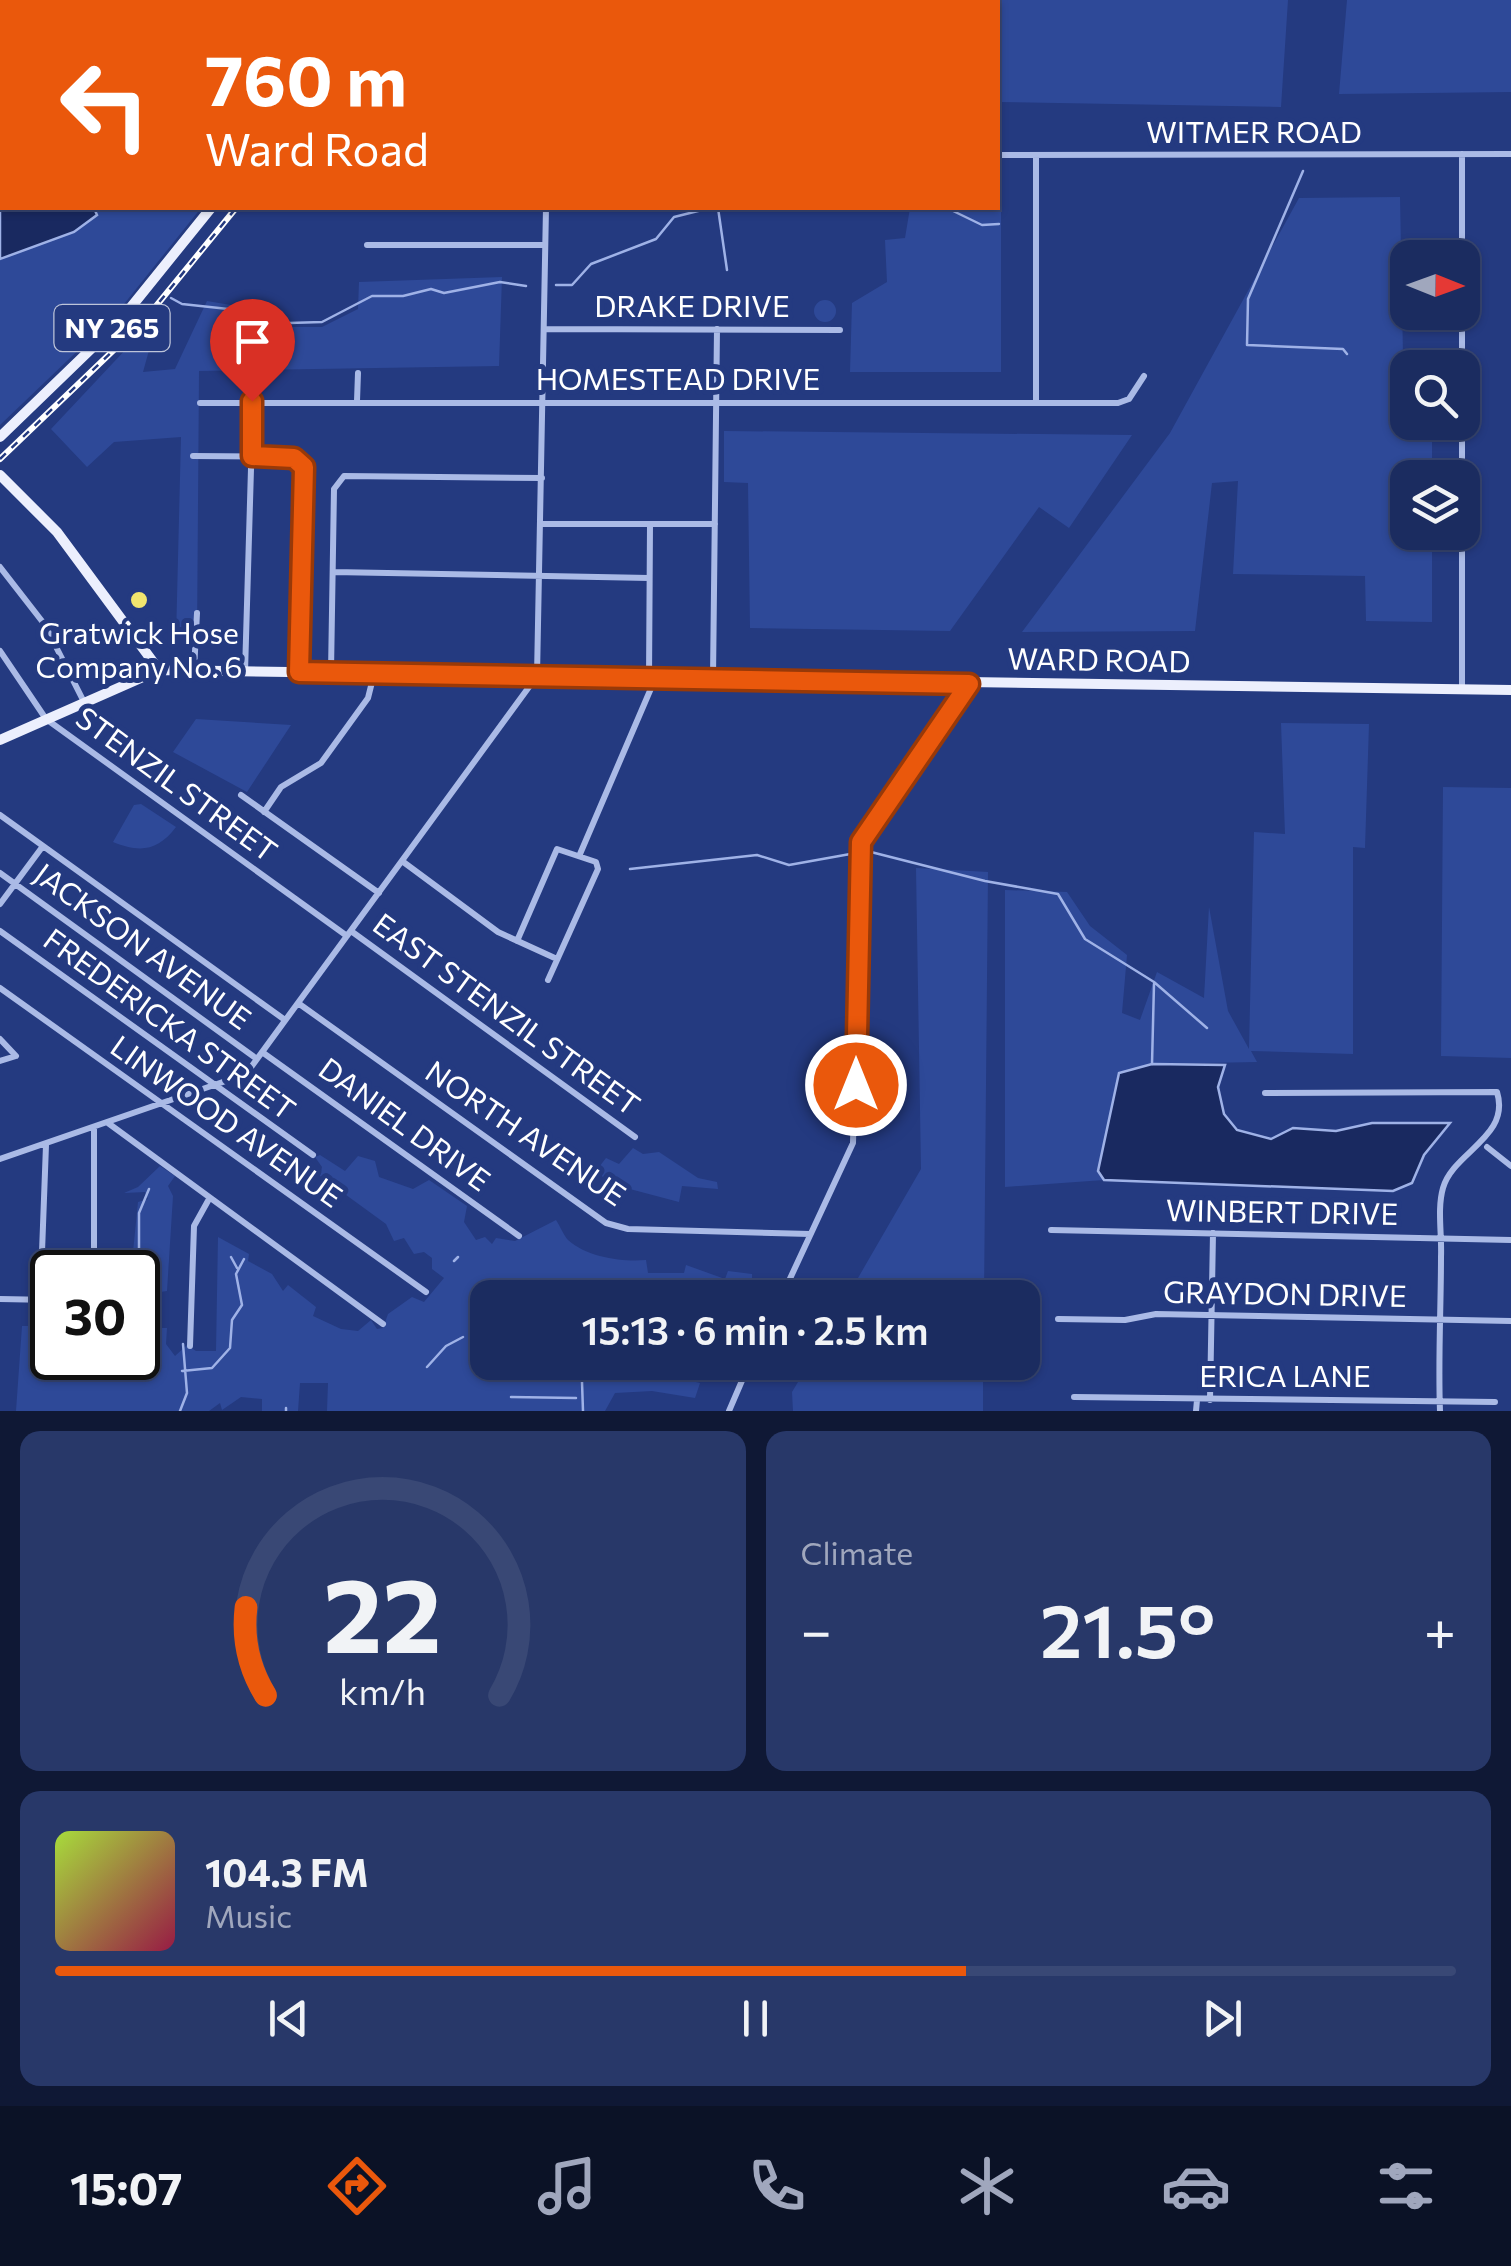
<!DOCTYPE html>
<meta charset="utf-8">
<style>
:root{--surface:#1b2c60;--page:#283869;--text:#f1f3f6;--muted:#a0a7bd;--line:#394875;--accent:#ea580c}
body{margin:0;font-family:Commissioner,sans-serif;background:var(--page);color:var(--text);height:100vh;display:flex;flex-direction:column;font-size:38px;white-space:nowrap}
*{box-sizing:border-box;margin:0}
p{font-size:32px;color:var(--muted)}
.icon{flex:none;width:55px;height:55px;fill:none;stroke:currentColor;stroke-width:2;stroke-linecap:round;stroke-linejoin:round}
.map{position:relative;height:1411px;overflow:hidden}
.sheet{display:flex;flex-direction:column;gap:20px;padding:20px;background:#0f1835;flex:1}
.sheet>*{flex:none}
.top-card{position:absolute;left:0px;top:0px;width:1000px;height:210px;box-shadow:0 2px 8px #0004,0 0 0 2px var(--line);background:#ea580c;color:#fff;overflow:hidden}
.needle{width:65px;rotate:91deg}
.fabs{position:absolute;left:1390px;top:240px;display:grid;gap:20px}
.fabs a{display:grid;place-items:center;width:90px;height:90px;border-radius:20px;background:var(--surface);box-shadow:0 2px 8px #0004,0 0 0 2px var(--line);font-size:50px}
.speed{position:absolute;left:30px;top:1250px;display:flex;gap:20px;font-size:50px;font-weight:700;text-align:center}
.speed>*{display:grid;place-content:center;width:130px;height:130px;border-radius:50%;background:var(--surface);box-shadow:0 2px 8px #0004,0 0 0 2px var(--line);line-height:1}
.speed .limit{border:5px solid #111;border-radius:15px;background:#fff;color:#111}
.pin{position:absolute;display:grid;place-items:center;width:85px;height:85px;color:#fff;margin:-102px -42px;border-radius:50% 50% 50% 0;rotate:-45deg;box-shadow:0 0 10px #0007}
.pin .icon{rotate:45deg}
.me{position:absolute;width:110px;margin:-55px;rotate:0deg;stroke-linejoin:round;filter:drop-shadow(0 0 8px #0008)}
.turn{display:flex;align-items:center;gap:35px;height:210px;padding:0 40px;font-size:45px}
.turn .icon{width:130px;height:130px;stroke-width:2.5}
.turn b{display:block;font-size:70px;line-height:85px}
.big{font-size:75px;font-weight:600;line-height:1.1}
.sheet .tile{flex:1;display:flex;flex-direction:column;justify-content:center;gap:15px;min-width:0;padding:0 35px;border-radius:20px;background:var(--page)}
.sheet .dial{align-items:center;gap:0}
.dial svg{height:260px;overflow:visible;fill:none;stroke:var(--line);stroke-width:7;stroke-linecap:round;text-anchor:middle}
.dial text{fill:var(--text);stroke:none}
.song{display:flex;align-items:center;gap:30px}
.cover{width:120px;height:120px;border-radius:15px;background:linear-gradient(135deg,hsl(80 70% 55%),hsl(340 70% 35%))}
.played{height:10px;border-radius:5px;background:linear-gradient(90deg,var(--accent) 65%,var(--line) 65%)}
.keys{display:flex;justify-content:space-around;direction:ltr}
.heat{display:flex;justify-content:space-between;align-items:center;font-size:55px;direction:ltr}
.sheet .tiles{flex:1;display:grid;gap:20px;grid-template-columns:1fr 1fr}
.tile:last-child{grid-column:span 2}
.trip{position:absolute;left:470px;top:1280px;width:570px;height:100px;border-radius:20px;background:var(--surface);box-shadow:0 2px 8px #0004,0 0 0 2px var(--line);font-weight:600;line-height:100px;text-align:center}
.tabs{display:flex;height:160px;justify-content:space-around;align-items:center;background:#0b1226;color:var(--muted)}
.tabs .icon{width:70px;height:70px}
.tabs .selected{color:var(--accent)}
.tabs b{font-size:45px;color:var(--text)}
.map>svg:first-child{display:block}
.green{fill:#2e4998}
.water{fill:#192960;stroke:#9fb2e7;stroke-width:2.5}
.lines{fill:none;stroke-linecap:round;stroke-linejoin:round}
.stream{stroke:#9fb2e7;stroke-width:2.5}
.minor{stroke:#aabae6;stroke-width:6}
.major{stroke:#eceffd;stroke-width:10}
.rail-casing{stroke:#fff;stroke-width:6}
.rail{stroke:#243a80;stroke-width:2.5;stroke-dasharray:8;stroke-linecap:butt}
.route-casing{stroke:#983908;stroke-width:25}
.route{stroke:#ea580c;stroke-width:18}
.poi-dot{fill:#f1e56e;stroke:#243a80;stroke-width:4}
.labels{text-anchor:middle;stroke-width:10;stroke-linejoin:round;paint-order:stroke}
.shield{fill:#243a80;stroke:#bdc4d9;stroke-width:2.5}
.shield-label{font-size:28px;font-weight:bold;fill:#fff}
.street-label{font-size:30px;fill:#fff;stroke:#243a80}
.poi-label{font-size:30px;fill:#fff;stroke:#243a80}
</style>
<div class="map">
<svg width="1511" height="1411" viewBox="0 0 1511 1411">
<rect width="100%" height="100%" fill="#243a80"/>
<!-- green -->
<path class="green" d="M932,0H1288L1281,107L998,102V2Z
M1347,0H1511V92L1339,94Z
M1400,197L1403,355H1431V367L1408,368V422L1432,423V477L1408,478V532L1432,533V622L1366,621L1365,576L1233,574L1238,481L1212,483L1195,631L1022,632L1170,433L1299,198Z
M998,200H1001V372H850L852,303L887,282L885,240L905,238L910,208H998Z
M94,208H201L116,314L0,425V259L96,215Z
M502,277L499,366L199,371L197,637L176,639L181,437L114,442L87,467L51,429L159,314L143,372L175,369L207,301L260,310L282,327H322L358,309L359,282Z
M814 311a11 11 0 1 1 22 0a11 11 0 1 1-22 0Z
M724,431L1132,435L1069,528L1039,507L950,631L750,628L748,483L724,482Z
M196,719L291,725L247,792L173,752Z
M1281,723L1369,724L1365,848L1353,847V1054L1251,1051L1257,1062L1152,1064L1119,1073L1098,1171L1104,1180L1005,1187V890L1067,892L1090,926L1127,955L1122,1013L1140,1020L1157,972L1204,998L1209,907L1228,1011L1249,1049L1254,832L1285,834Z
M1443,787L1511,788V1058L1441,1056Z
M141,804L176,827C158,851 140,853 113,842L134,805Z
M916,868L988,872L984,1297H847L921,1169Z
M633,1148L643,1154L659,1152L698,1178L717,1182L718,1189L682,1186L679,1202L611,1184L596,1171L606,1158L619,1164Z
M320,1155L345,1171L358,1156L375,1161L379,1177L413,1189L429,1180L467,1206L464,1222L476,1240L485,1237L492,1244L496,1238L515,1241L556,1220C560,1226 564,1236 568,1240C588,1258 624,1262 646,1260L648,1273H684L686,1265L725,1279L728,1271L752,1274V1284L762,1287V1293L752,1298H488V1362L679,1363L675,1377L700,1383L695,1398L652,1391L615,1393L605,1411H327L328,1383H300L298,1411H262V1399L241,1397L222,1410L220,1403L209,1411H16L22,1326H52V1358H138V1328H167L166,1344L175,1356L187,1345L196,1351H216L218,1237L249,1254L248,1261L272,1274L283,1291L288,1285L316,1307L313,1316L341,1329L358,1331L371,1320L377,1329L383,1328L388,1314L412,1297L424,1302L444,1278L432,1269V1258L424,1252L414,1254L404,1238L394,1241L386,1224L320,1176L322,1167L315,1157Z
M160,1166L175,1176L168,1186L173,1196L167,1291L154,1293L151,1299L141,1298L138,1272H127L132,1262L138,1202L148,1199L145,1192L124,1193L138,1187Z
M810,1362L983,1363V1411H793L792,1392Z"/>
<!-- water -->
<path class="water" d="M0,0H291L2,2V208H94L97,215L74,232L0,259Z
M1152,1064L1225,1065L1218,1087L1224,1114L1237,1130L1271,1139L1293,1128L1336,1131L1372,1123H1450L1424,1155L1412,1183L1393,1191L1104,1180L1098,1171L1119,1073Z"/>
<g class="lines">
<!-- stream -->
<path class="stream" d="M1303,171L1248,299L1247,345L1343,349L1347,354
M718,208L727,270
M929,208H941
M947,208L982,225L999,224
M556,285H572L591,264L656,239L674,217L710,208
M171,298L182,304L266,313L289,323L322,322L372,296H403L431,289L444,293L500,282L526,286
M630,869L757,855L789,865L867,851L985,881L1058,894L1085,939L1154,982L1207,1028
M1152,1064L1154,984
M139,1251V1213L149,1189
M231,1257L237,1268
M454,1261L458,1257
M427,1367L446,1346L463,1337
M182,1371L212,1368L230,1348L232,1320L242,1305L236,1274L244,1259
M582,1382L583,1411
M511,1397L576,1398
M180,1411L187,1393L183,1344
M286,1411V1408"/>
<!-- minor -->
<path class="minor" d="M998,155L1511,154
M367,245H545
M1462,258V154
M544,329L840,330
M1462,368V312
M357,401L358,373
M200,403H1118L1129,399L1144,376
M1036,403V155
M193,456L294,457L304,467L299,673
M1462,478V422
M541,524H715
M0,567L45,625L85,704
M333,572L649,578
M0,651L46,719L347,936
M194,671L197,613
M245,672L253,401
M331,672L334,489L344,476L542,478
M713,678L717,329
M649,679L650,525
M1462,689V532
M241,795L379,893
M264,812L281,787L321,763L368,698L374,674
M0,815L285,1020
M580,854L655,679
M402,861L498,932L557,959
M0,873L257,1059
M0,904L43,846
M0,931L313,1155
M351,931L635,1137
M517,941L557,849L596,862L598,869L548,980
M0,988L426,1292
M298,1003L606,1223L628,1229L810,1234
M0,1039L16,1056L0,1061
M262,1052L519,1236
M1265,1093L1497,1092C1511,1137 1453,1152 1443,1188C1437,1209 1442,1234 1441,1257C1441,1308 1438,1360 1440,1411
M108,1123L383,1324
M46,1145L42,1252L94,1253V1127
M1487,1147L1511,1166
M0,1159L246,1074L537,676L546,208
M1051,1230L1511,1240
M781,1298L853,1143L861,843L969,685
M0,1299L52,1300
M138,1302H144
M1058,1319L1125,1320L1156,1314L1511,1321
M190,1346L194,1226L209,1199
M1074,1397L1495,1402
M1210,1400L1213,1233
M729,1411L750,1362
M1196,1411L1197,1400"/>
<!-- major -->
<path class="major" d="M369,2L371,0
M0,437L119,322L211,208
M0,475L57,532L159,670
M0,740L159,670L1511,690"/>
<!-- rail casing -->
<g class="rail-casing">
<path id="rail" d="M396,2L398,0
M0,459L143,322L236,208"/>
</g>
<!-- rail -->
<use href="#rail" class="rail"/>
</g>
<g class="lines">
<!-- route casing -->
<g class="route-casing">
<path id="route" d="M252,401V456L294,458L304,467L299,672L969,684L861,842L856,1085"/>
</g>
<!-- route -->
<use href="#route" class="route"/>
</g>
<!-- markers -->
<circle class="poi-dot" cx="139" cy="600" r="10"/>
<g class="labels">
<!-- shield labels -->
<rect class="shield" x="54.5" y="305" width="115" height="46" rx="8"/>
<g class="shield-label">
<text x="112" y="338">NY 265</text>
</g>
<!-- street labels -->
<g class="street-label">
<text x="1254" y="143">WITMER ROAD</text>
<text x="692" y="317">DRAKE DRIVE</text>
<text x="678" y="390">HOMESTEAD DRIVE</text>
<text transform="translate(1099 661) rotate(1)" y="10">WARD ROAD</text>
<text transform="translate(176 785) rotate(36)" y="10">STENZIL STREET</text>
<text transform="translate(142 947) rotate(36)" y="10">JACKSON AVENUE</text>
<text transform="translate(506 1015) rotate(36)" y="10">EAST STENZIL STREET</text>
<text transform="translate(169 1025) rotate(36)" y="10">FREDERICKA STREET</text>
<text transform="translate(226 1122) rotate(35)" y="10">LINWOOD AVENUE</text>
<text transform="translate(404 1125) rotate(36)" y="10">DANIEL DRIVE</text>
<text transform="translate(525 1134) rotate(34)" y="10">NORTH AVENUE</text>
<text transform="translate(1282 1213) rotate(1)" y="10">WINBERT DRIVE</text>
<text transform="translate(1285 1295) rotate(1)" y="10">GRAYDON DRIVE</text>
<text x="1285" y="1387">ERICA LANE</text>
</g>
<!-- poi labels -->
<g class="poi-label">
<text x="139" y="644">Gratwick Hose<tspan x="139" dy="34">Company No. 6</tspan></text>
</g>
</g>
</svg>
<div class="fabs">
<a><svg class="needle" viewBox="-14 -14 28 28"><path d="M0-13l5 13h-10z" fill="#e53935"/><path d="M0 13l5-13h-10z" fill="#a0a7bd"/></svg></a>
<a><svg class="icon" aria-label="search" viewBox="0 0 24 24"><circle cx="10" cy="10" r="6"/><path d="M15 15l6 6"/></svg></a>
<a><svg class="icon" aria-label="layers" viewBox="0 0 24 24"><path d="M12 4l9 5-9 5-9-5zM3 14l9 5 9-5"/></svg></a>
</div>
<div class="speed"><div class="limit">30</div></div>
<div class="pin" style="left:252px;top:401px;background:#d93025"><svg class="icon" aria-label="arrive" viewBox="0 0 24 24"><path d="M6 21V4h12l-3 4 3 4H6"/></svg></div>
<svg class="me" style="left:856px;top:1085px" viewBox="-20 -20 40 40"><circle r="17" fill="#ea580c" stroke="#fff" stroke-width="3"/><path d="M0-11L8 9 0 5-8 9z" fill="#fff"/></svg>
<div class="trip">15:13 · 6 min · 2.5 km</div>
<div class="top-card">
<div class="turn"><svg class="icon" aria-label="left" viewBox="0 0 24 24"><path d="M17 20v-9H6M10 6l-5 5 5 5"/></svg><div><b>760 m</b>Ward Road</div></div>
</div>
</div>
<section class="sheet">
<div class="tiles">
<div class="tile dial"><svg viewBox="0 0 100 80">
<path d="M14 69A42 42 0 1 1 86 69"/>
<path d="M14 69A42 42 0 0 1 8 42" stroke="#ea580c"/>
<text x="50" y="56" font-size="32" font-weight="700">22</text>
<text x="50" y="72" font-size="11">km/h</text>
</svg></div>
<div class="tile"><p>Climate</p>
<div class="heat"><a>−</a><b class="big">21.5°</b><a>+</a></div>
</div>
<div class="tile">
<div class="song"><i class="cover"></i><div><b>104.3 FM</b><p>Music</p></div></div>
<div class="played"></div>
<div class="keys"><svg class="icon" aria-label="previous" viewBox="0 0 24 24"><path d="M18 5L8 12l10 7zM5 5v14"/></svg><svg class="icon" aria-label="pause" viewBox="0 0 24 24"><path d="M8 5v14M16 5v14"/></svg><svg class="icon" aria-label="next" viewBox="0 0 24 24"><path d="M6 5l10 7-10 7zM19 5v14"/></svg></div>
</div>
</div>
</section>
<nav class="tabs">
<b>15:07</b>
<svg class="icon selected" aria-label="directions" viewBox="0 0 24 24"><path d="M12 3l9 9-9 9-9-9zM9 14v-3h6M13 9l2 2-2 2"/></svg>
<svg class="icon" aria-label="music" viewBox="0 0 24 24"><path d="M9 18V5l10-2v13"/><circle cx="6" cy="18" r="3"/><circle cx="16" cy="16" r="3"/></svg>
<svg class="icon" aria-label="phone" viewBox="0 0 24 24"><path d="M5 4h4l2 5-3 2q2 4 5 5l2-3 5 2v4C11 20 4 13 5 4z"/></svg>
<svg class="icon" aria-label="climate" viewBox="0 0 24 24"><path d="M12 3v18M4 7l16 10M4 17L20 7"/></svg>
<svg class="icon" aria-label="car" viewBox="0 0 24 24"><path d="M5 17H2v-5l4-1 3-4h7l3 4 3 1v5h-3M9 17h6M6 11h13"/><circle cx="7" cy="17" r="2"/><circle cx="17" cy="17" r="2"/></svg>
<svg class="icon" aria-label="filters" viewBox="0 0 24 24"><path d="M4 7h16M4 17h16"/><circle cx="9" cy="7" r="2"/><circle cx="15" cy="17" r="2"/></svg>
</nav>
